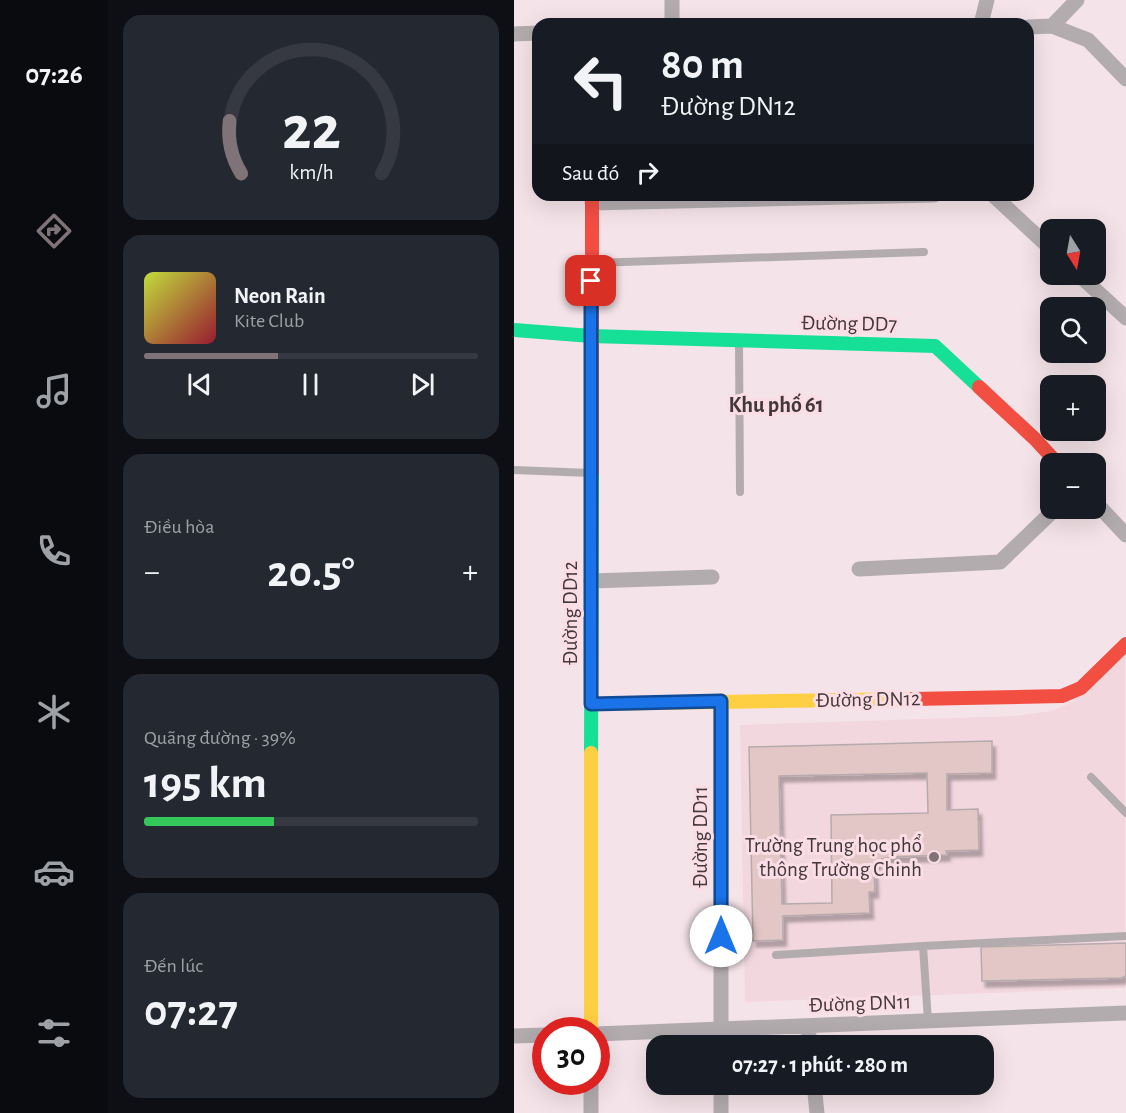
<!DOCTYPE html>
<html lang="vi">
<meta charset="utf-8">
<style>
:root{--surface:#171b24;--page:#242831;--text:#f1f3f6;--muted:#9ea1a6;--line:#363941;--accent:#807377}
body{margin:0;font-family:"Alegreya Sans",sans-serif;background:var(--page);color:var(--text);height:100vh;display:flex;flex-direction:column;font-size:22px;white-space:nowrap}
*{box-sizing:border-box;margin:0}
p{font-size:20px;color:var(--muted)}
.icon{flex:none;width:33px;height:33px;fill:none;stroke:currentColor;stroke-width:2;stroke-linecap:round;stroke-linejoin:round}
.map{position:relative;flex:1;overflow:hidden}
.side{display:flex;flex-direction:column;gap:15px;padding:15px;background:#0d0f14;width:406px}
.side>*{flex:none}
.hud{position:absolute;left:18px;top:18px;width:502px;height:183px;border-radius:18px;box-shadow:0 6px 24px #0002;background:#171b24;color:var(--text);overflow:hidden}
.needle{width:39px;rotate:169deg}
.controls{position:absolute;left:526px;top:219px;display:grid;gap:12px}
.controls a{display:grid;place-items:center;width:66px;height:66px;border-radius:12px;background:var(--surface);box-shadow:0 6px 24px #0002;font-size:30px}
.speed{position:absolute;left:18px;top:1017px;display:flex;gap:12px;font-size:30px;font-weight:700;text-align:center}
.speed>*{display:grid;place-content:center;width:78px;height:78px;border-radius:50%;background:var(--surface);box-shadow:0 6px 24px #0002;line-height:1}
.speed .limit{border:9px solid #d22;background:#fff;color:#111}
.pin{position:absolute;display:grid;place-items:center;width:51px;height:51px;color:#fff;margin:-26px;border-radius:12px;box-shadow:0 3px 9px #0006}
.me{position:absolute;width:66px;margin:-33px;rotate:0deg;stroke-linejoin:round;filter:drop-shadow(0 0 4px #0008)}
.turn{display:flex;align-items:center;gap:21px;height:126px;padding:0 30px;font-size:27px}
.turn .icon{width:78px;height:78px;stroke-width:2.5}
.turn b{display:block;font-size:42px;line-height:51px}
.then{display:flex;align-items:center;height:57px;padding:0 30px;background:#0003;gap:12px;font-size:22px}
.big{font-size:45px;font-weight:600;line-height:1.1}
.side .tile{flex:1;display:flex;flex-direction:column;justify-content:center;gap:9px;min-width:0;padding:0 21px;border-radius:18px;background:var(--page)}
.side .dial{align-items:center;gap:0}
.dial svg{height:156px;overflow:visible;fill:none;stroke:var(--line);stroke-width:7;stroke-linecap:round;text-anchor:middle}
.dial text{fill:var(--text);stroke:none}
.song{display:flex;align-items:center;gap:18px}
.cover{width:72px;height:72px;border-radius:9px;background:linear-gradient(135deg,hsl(70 70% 55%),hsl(350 70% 35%))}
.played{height:6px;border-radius:3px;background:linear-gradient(90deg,var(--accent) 40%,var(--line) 40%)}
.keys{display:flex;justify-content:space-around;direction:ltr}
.heat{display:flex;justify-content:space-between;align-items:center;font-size:33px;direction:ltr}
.charge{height:9px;border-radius:4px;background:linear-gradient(90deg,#34c759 39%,var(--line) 0)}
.trip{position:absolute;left:132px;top:1035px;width:348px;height:60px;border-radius:18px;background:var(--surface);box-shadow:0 6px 24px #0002;font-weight:600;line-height:60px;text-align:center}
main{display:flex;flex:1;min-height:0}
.menu{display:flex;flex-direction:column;width:108px;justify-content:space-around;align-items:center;background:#090b0e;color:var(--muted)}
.menu .icon{width:42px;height:42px}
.menu .active{color:var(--accent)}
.menu b{font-size:27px;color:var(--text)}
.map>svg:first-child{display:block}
.built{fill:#f2d7de}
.building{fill:#e2c7c6;stroke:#b7aaac;stroke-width:1.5;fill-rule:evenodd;filter:url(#shadow)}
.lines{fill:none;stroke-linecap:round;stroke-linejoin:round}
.lane{stroke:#b3acaf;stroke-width:8}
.street{stroke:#b3acaf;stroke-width:15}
.fast{stroke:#16e098;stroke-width:14}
.slow{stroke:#ffcf43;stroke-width:14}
.jam{stroke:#f24e42;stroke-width:14}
.route-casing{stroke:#114b97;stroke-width:15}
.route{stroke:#1a73e8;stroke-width:10}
.poi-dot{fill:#807377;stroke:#fadde5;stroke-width:2}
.labels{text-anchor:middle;stroke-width:6;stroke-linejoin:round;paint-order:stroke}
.street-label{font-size:21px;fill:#42373a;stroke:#fadde5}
.poi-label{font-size:21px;fill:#42373a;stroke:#fadde5;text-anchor:end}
.neighbourhood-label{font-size:22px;font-weight:bold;fill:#42373a;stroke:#fadde5}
</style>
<main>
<nav class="menu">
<b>07:26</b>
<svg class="icon active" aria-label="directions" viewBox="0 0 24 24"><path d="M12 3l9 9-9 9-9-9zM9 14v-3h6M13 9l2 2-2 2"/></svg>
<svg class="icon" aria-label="music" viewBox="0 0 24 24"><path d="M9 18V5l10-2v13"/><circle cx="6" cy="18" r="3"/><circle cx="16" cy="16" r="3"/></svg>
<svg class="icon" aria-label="phone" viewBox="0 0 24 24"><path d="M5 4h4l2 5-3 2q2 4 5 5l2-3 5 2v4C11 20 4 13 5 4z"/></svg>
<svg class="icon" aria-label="climate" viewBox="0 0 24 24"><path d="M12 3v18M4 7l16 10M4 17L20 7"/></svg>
<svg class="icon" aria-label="car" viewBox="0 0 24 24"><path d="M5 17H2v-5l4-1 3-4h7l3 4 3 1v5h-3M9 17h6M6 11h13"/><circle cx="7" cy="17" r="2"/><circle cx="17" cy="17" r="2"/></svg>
<svg class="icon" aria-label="filters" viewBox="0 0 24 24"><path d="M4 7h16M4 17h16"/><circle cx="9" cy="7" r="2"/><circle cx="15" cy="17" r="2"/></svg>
</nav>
<section class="side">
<div class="tile dial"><svg viewBox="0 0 100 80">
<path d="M14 69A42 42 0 1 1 86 69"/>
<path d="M14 69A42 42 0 0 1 8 42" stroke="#807377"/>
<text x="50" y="56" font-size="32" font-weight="700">22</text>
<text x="50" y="72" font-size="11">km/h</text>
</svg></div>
<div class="tile">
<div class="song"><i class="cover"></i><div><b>Neon Rain</b><p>Kite Club</p></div></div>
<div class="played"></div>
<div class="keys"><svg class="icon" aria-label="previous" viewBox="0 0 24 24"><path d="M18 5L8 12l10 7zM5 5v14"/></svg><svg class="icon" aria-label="pause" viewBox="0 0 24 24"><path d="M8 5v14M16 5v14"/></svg><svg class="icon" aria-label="next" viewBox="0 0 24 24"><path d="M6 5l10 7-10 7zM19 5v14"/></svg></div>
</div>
<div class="tile"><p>Điều hòa</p>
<div class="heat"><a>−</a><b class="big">20.5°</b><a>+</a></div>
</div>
<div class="tile"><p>Quãng đường · 39%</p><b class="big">195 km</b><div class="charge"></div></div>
<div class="tile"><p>Đến lúc</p><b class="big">07:27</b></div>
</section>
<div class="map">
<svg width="612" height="1113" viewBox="0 0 612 1113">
<defs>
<filter id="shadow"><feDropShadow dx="3.5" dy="6" stdDeviation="1.5" flood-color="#0004"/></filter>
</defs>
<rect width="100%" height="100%" fill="#f4e3e8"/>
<!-- built -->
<path class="built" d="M611,652V988L231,1002L226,725L501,716L538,711L560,701Z"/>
<!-- building -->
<path class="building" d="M478,741V773L433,774V810L464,809L465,850L432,851L433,855L377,857L368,859L362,864L360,870L361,892H355L356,913L269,916V940L239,941L235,747ZM413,773L414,813L317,815L318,903L268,904L265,776Z
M612,943V976L607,978L468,981L467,947Z"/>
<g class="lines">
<!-- lane -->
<path class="lane" d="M79,263L410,252
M225,343L226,492
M0,470L76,473
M577,777L612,813
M262,955L409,946
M414,1021L409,946L612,936"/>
<!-- street -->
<path class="street" d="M158,0V24
M467,24L473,0
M538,26L563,0
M514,27L538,26L574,40L612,79
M0,34L24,33
M479,195L537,249
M78,203L420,195
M564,274L612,318
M582,503L612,535
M345,569L486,562L542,508
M77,581L198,577
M294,1026L296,1046
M82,1034L612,1013
M0,1036L32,1035
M207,1046V701
M300,1084L303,1113
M77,1113V1082
M207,1113V1084"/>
<!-- fast -->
<path class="fast" d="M0,330L77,336L421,346L465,387
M77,753L78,472"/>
<!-- slow -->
<path class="slow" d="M77,704L398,699
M77,1030V753"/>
<!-- jam -->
<path class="jam" d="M465,387L521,439L544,464
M78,472V195
M398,699L548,696L567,688L612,644"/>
</g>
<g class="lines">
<!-- route casing -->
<g class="route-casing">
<path id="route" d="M77,281V704L207,701V936"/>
</g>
<!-- route -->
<use href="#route" class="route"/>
</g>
<!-- markers -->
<circle class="poi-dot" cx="420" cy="857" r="6"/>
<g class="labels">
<!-- street labels -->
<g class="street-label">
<text transform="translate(335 323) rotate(1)" y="7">Đường DD7</text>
<text transform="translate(56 613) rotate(-90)" y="7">Đường DD12</text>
<text transform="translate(354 699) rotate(-1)" y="7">Đường DN12</text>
<text transform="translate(186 837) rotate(-90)" y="7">Đường DD11</text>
<text transform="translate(346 1003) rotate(-2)" y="7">Đường DN11</text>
</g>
<!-- poi labels -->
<g class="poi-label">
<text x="408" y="852">Trường Trung học phổ<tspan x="408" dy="24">thông Trường Chinh</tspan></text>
</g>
<!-- neighbourhood labels -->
<g class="neighbourhood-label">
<text x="262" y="412">Khu phố 61</text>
</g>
</g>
</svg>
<div class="controls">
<a><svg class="needle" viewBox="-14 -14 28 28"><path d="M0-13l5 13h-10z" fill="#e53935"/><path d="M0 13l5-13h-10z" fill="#9ea1a6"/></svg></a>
<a><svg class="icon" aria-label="search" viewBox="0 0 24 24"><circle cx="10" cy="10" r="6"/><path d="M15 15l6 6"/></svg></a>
<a>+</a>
<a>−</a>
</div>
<div class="speed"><div class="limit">30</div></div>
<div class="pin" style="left:77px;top:281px;background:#d93025"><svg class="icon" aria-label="arrive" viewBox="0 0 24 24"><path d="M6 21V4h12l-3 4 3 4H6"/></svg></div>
<svg class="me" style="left:207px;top:936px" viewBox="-20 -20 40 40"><circle r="19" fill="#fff"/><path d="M0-13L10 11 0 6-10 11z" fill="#1a73e8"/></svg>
<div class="trip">07:27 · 1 phút · 280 m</div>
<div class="hud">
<div class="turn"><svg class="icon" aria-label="left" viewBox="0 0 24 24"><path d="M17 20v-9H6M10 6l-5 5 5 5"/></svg><div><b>80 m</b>Đường DN12</div></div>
<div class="then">Sau đó<svg class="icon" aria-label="right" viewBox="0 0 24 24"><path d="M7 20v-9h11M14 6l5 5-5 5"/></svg></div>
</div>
</div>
</main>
